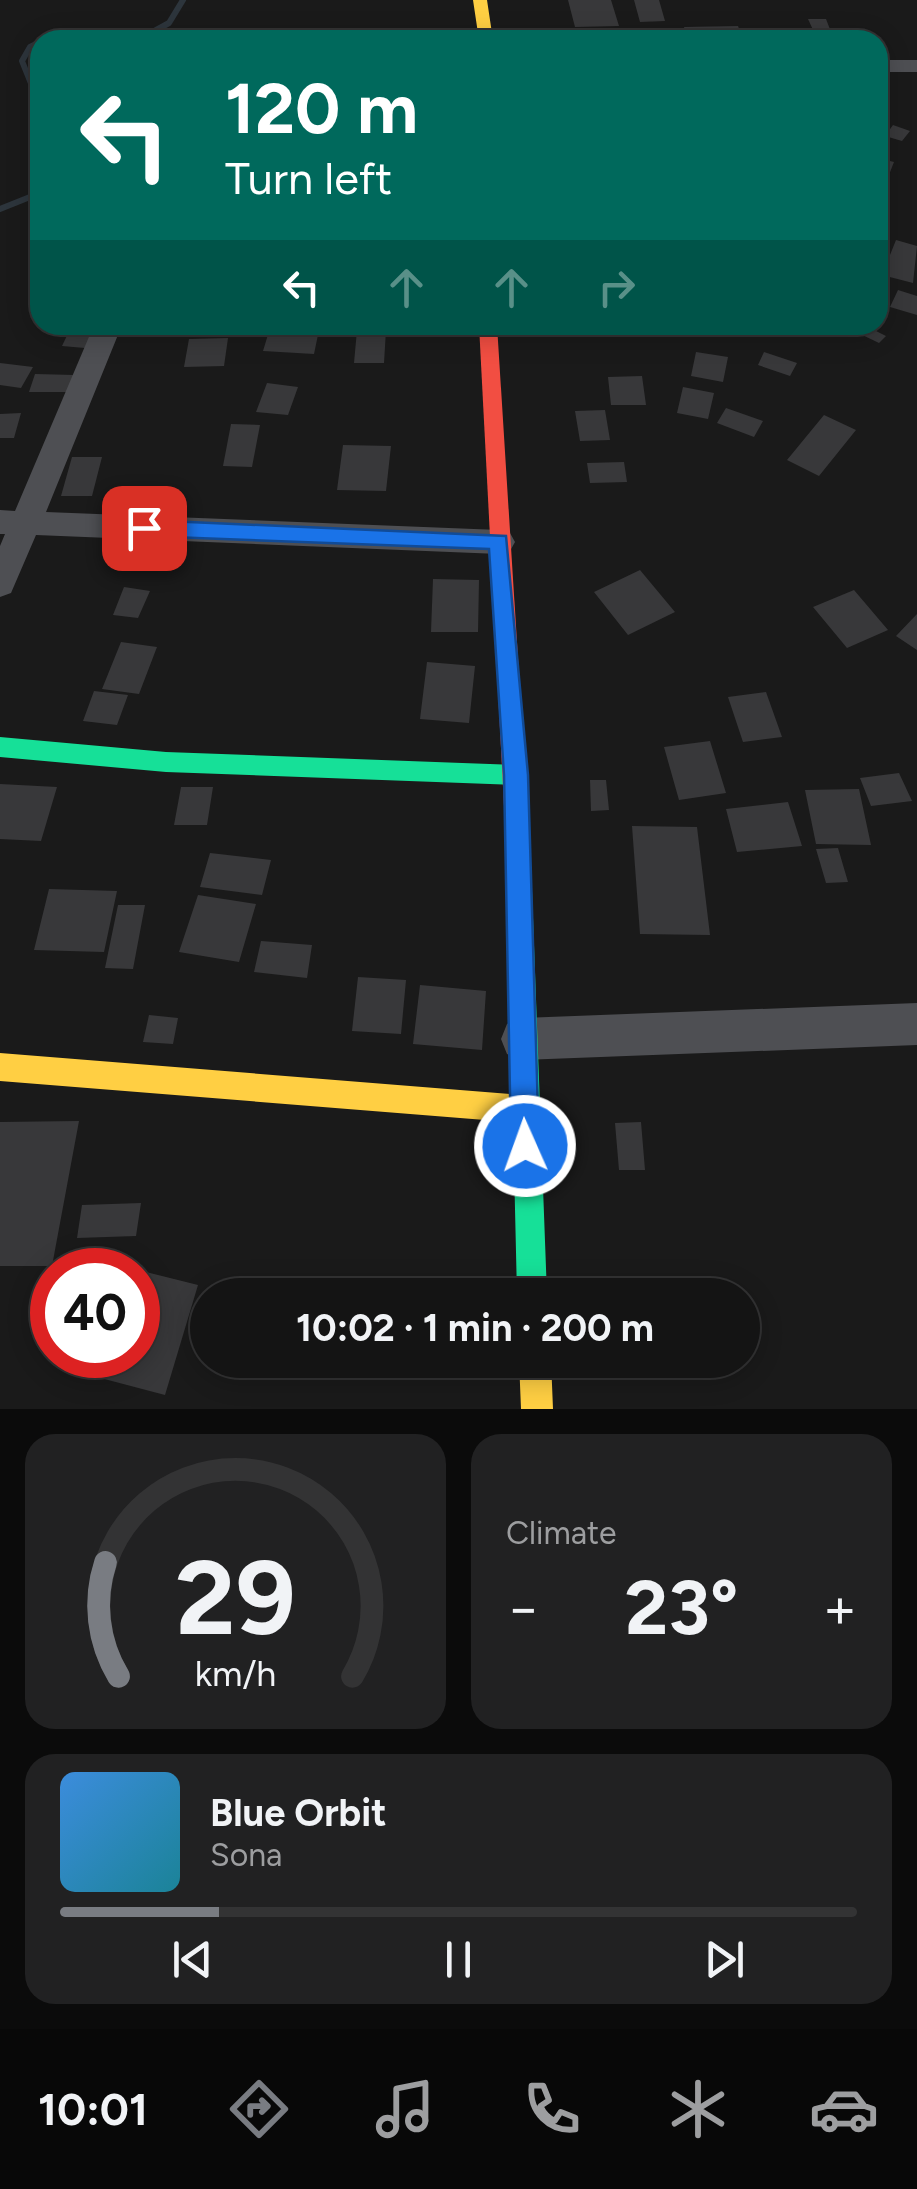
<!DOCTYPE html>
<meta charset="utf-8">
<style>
:root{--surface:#141414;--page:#212122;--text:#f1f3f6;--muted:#9d9ea0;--line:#333334;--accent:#797c82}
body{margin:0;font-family:Figtree,sans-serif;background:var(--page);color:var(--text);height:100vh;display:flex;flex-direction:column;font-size:38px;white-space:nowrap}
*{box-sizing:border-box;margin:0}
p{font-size:32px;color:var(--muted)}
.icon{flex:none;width:55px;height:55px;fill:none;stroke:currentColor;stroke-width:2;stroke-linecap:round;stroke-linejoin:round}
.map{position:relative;height:1409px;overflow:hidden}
.side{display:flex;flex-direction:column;gap:25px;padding:25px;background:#0b0b0b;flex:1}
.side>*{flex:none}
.top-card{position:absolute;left:30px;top:30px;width:858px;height:305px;border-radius:30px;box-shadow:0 5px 25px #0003,0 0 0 2px var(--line);background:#00695c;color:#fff;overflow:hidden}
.speed{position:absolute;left:30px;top:1248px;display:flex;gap:20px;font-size:50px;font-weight:700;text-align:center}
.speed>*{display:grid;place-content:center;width:130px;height:130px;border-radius:50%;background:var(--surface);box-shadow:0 5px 25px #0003,0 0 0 2px var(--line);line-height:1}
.speed .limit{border:15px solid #d22;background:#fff;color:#111}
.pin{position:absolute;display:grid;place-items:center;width:85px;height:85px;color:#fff;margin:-42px;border-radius:20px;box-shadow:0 5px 15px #0006}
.me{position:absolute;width:110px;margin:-55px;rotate:358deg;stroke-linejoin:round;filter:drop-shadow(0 0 8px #0008)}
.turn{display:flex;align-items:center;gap:35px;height:210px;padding:0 30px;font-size:45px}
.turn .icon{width:130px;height:130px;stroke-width:2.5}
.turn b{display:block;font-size:70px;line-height:85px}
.lanes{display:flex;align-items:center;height:95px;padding:0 30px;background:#0003;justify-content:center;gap:50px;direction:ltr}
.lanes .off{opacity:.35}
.big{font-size:75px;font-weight:700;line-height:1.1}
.side .widget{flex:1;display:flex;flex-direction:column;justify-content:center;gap:15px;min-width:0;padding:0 35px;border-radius:30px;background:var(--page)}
.side .dial{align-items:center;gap:0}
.dial svg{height:260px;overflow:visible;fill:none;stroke:var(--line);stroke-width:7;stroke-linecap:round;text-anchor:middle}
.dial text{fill:var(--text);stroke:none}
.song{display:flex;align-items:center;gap:30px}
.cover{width:120px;height:120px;border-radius:15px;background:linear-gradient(135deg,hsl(210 70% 55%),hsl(190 70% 35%))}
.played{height:10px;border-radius:5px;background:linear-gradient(90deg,var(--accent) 20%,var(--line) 20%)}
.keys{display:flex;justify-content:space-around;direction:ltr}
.heat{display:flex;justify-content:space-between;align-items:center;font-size:55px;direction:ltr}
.side .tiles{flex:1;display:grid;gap:25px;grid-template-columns:1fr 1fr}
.widget:last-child{grid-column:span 2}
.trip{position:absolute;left:190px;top:1278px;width:570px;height:100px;border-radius:50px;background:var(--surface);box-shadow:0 5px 25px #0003,0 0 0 2px var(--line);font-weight:700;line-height:100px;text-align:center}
.dock{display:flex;height:160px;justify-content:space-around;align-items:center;background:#080808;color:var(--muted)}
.dock .icon{width:70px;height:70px}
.dock .selected{color:var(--accent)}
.dock b{font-size:45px;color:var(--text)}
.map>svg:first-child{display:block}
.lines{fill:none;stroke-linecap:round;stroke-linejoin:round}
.stream{stroke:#2d353c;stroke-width:6}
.building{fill:#38383a}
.street{fill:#4e4f53;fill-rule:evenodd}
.fast{fill:#16e098;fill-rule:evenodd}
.slow{fill:#ffcf43;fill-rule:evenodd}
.jam{fill:#f24e42;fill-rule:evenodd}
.route{fill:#1a73e8;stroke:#114b97;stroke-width:2.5}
</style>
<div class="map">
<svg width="917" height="1409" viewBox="0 0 917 1409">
<rect width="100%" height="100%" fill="#1a1a1a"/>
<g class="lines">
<!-- stream -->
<path class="stream" d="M45,40H80
M138,40L169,23L183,0
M40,42L30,47L22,61L40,106
M0,209L40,193"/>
</g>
<!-- building -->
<path class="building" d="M568,0H611L619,26L575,27Z
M634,0H659L665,21L640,22Z
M808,19H826L831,32H814Z
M738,26L743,40H688L684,27Z
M893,125L910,131L902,141L885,136Z
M878,158L894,162L885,185L878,183Z
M896,240L917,246L913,283L882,275Z
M898,290L917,296V315L890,307Z
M72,325H96L85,348L62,346Z
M154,325H176L175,336L152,337Z
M857,325H864L886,336L879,343L852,330Z
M270,328L319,330L314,354L263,351Z
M357,330H386L384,363H354Z
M228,338L224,366L184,367L189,339Z
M696,352L728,357L723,382L691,376Z
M764,352L797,363L790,376L758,365Z
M0,363L33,367L21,388L0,385Z
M35,374L74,375L69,392H29Z
M642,376L646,405H611L608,377Z
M267,383L298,387L288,415L256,412Z
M683,387L714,393L708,419L677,413Z
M726,408L763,421L754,437L717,423Z
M605,410L610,440L580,441L575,411Z
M21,413L14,438H0V414Z
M824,415L856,430L819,476L787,460Z
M231,424L260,425L252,467L223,466Z
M343,445L391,446L386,491L337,490Z
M72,457H102L92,496H61Z
M624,462L627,482L590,483L587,463Z
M133,538H166L160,566H127Z
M640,570L675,612L628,635L594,592Z
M433,579L479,580L478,632H431Z
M124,587L150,591L138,618L113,615Z
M854,590L888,630L847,648L813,607Z
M917,614V650L896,636Z
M121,642L157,647L139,694L102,689Z
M427,662L475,666L469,723L420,719Z
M94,691L128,695L117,725L83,721Z
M766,692L782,737L743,742L728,697Z
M710,741L726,793L679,800L664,747Z
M899,773L912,801L871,806L860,778Z
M590,780H606L609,810L591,811Z
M0,784L57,787L41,841L0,839Z
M181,787H213L207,825H174Z
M859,789L871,845L816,844L805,790Z
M788,802L802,846L737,852L726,809Z
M632,826L697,827L710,935L640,934Z
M838,848L848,882L826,883L816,849Z
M210,853L271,860L262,895L200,887Z
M49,889L117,891L104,952L34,950Z
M198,895L256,904L239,962L179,952Z
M118,905H145L133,969L105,968Z
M261,941L312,945L307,978L254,972Z
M358,977L406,980L401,1034L352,1031Z
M420,985L486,991L482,1050L413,1044Z
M149,1015L178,1018L173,1044L143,1042Z
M79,1121L52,1266H0V1122Z
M641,1122L645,1170H619L615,1123Z
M141,1203L136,1236L77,1238L82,1205Z
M138,1270L198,1285L165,1395L74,1371L80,1355H138Z"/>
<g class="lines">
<!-- street -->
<path class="street" d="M878,60H917V72H878Z
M94,325H122L46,512L499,530L510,533L515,542L510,551L499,554L36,535L11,593L0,597V546L5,534H0V510L15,511Z
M917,1003V1045L522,1060L507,1054L501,1039L507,1024L522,1018Z"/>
<!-- fast -->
<path class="fast" d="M0,737L166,752L516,765L524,768L528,775L524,782L516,785L166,772L0,757Z
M519,852L528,856L531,864L547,1295H517L507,864L510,856Z"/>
<!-- slow -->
<path class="slow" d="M473,0H487L493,40H479Z
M0,1053L523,1095L533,1099L537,1109L533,1119L523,1123L0,1081Z
M519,1360H551L553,1409H521Z"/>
<!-- jam -->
<path class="jam" d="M479,325H497L531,864L528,872L519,876L510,872L507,864Z"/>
</g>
<!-- route -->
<path class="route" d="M144,520L506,536L528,775L539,1146L535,1156L525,1160L515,1156L511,1146L504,775L489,549L144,536L134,528Z"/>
</svg>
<div class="speed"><div class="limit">40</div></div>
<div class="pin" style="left:144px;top:528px;background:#d93025"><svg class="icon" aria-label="arrive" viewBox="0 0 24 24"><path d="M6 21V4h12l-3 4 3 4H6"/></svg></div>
<svg class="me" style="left:525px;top:1146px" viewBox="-20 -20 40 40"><circle r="17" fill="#1a73e8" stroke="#fff" stroke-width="3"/><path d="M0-11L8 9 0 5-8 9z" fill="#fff"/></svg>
<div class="trip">10:02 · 1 min · 200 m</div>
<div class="top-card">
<div class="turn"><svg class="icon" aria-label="left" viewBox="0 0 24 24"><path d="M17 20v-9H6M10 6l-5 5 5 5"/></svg><div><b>120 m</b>Turn left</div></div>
<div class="lanes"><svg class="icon" aria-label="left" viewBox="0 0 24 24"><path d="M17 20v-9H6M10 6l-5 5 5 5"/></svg><svg class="icon off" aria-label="ahead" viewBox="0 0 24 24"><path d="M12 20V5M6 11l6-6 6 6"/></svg><svg class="icon off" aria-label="ahead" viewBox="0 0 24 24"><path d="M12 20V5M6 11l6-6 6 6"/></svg><svg class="icon off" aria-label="right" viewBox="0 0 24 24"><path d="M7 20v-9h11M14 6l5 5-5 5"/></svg></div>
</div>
</div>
<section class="side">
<div class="tiles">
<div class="widget dial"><svg viewBox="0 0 100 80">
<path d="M14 69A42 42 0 1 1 86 69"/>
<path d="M14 69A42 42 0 0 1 10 34" stroke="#797c82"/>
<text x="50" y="56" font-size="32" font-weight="700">29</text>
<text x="50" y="72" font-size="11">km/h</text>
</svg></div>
<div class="widget"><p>Climate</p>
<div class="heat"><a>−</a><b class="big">23°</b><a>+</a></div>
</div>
<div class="widget">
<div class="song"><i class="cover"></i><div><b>Blue Orbit</b><p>Sona</p></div></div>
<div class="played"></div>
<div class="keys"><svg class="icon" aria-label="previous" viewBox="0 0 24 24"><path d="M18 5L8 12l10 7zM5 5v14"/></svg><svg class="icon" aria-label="pause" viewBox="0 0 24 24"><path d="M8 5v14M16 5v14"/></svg><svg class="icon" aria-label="next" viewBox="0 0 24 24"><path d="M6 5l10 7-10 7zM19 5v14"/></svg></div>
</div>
</div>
</section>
<nav class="dock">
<b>10:01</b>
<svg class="icon selected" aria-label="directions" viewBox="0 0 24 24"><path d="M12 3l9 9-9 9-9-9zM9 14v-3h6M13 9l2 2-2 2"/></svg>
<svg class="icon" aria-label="music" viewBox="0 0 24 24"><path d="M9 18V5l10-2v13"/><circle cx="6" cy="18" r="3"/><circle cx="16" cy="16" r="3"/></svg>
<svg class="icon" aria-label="phone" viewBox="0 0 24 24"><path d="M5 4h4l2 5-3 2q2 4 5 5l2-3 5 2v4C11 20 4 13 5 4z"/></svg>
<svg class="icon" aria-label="climate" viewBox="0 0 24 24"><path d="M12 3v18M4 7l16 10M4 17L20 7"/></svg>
<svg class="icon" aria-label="car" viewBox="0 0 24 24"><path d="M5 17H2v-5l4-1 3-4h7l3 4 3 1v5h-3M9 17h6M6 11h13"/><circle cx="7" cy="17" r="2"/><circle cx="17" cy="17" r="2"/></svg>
</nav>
